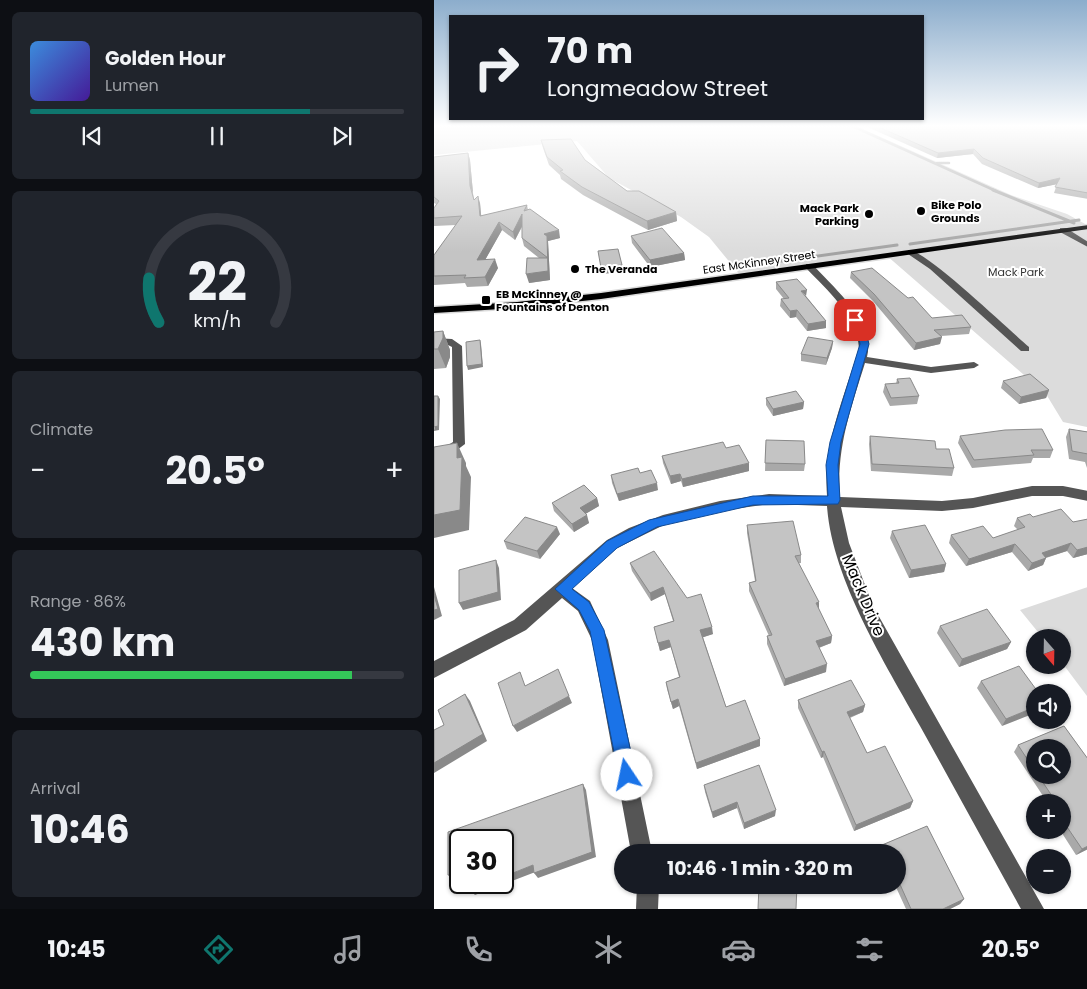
<!DOCTYPE html>
<meta charset="utf-8">
<style>
:root{--surface:#171b24;--page:#20242c;--text:#f1f3f6;--muted:#9ea1a6;--line:#363941;--accent:#0f766e}
body{margin:0;font-family:Poppins,sans-serif;background:var(--page);color:var(--text);height:100vh;display:flex;flex-direction:column;font-size:19px;white-space:nowrap}
*{box-sizing:border-box;margin:0}
p{font-size:16px;color:var(--muted)}
.icon{flex:none;width:28px;height:28px;fill:none;stroke:currentColor;stroke-width:2;stroke-linecap:round;stroke-linejoin:round}
.map{position:relative;flex:1;overflow:hidden}
.panel{display:flex;flex-direction:column;gap:12px;padding:12px;background:#0d0f14;width:434px}
.panel>*{flex:none}
.banner{position:absolute;left:15px;top:15px;width:475px;height:105px;border-radius:0px;box-shadow:0 1px 4px #0004;background:#171b24;color:var(--text);overflow:hidden}
.needle{width:32px;rotate:160deg}
.fabs{position:absolute;left:592px;top:629px;display:grid;gap:10px}
.fabs a{display:grid;place-items:center;width:45px;height:45px;border-radius:50%;background:var(--surface);box-shadow:0 1px 4px #0004;font-size:25px}
.speed{position:absolute;left:15px;top:829px;display:flex;gap:10px;font-size:25px;font-weight:700;text-align:center}
.speed>*{display:grid;place-content:center;width:65px;height:65px;border-radius:50%;background:var(--surface);box-shadow:0 1px 4px #0004;line-height:1}
.speed .limit{border:2px solid #111;border-radius:8px;background:#fff;color:#111}
.pin{position:absolute;display:grid;place-items:center;width:42px;height:42px;color:#fff;margin:-21px;border-radius:10px;box-shadow:0 2px 8px #0006}
.me{position:absolute;width:55px;margin:-28px;rotate:349deg;stroke-linejoin:round;filter:drop-shadow(0 0 4px #0008)}
.turn{display:flex;align-items:center;gap:18px;height:105px;padding:0 15px;font-size:22px}
.turn .icon{width:65px;height:65px;stroke-width:2.5}
.turn b{display:block;font-size:35px;line-height:42px}
.big{font-size:38px;font-weight:700;line-height:1.1}
.panel .widget{flex:1;display:flex;flex-direction:column;justify-content:center;gap:8px;min-width:0;padding:0 18px;border-radius:8px;background:var(--page)}
.panel .dial{align-items:center;gap:0}
.dial svg{height:130px;overflow:visible;fill:none;stroke:var(--line);stroke-width:7;stroke-linecap:round;text-anchor:middle}
.dial text{fill:var(--text);stroke:none}
.song{display:flex;align-items:center;gap:15px}
.cover{width:60px;height:60px;border-radius:8px;background:linear-gradient(135deg,hsl(210 70% 55%),hsl(260 70% 35%))}
.played{height:5px;border-radius:2px;background:linear-gradient(90deg,var(--accent) 75%,var(--line) 75%)}
.keys{display:flex;justify-content:space-around;direction:ltr}
.heat{display:flex;justify-content:space-between;align-items:center;font-size:28px;direction:ltr}
.charge{height:8px;border-radius:4px;background:linear-gradient(90deg,#34c759 86%,var(--line) 0)}
.trip{position:absolute;left:180px;top:844px;width:292px;height:50px;border-radius:25px;background:var(--surface);box-shadow:0 1px 4px #0004;font-weight:700;line-height:50px;text-align:center}
.tab-bar{display:flex;height:80px;justify-content:space-around;align-items:center;background:#090b0e;color:var(--muted)}
.tab-bar .icon{width:35px;height:35px}
.tab-bar .current{color:var(--accent)}
.tab-bar b{font-size:22px;color:var(--text)}
main{display:flex;flex:1;min-height:0}
.map>svg:first-child{display:block}
.green{fill:#dcdcdc}
.lines{fill:none;stroke-linecap:round;stroke-linejoin:round}
.stream-far1{stroke:#a3a3a3;stroke-width:2.5}
.stream{stroke:#a3a3a3;stroke-width:3}
.major-casing{stroke:#dbdbdb;stroke-width:3}
.minor{fill:#555;fill-rule:evenodd}
.major{fill:#000;fill-rule:evenodd}
.wall{fill:#a9a9a9;fill-rule:evenodd}
.shaded-wall{fill:#898989}
.building{fill:#c4c4c4;stroke:#898989}
.route{fill:#1a73e8;stroke:#114b97}
.poi-dot{fill:#000;stroke:#fff;stroke-width:2}
.labels{text-anchor:middle;stroke-width:4;stroke-linejoin:round;paint-order:stroke}
.far-poi-label{font-size:11px;font-weight:bold;fill:#000;stroke:#fff;text-anchor:start}
.far-street-label{font-size:11px;fill:#000;stroke:#fff}
.far-park-label{font-size:11px;fill:#333;stroke:#fff}
.near-street-label{font-size:16px;fill:#000;stroke:#fff}
</style>
<main>
<section class="panel">
<div class="widget">
<div class="song"><i class="cover"></i><div><b>Golden Hour</b><p>Lumen</p></div></div>
<div class="played"></div>
<div class="keys"><svg class="icon" aria-label="previous" viewBox="0 0 24 24"><path d="M18 5L8 12l10 7zM5 5v14"/></svg><svg class="icon" aria-label="pause" viewBox="0 0 24 24"><path d="M8 5v14M16 5v14"/></svg><svg class="icon" aria-label="next" viewBox="0 0 24 24"><path d="M6 5l10 7-10 7zM19 5v14"/></svg></div>
</div>
<div class="widget dial"><svg viewBox="0 0 100 80">
<path d="M14 69A42 42 0 1 1 86 69"/>
<path d="M14 69A42 42 0 0 1 8 42" stroke="#0f766e"/>
<text x="50" y="56" font-size="32" font-weight="700">22</text>
<text x="50" y="72" font-size="11">km/h</text>
</svg></div>
<div class="widget"><p>Climate</p>
<div class="heat"><a>−</a><b class="big">20.5°</b><a>+</a></div>
</div>
<div class="widget"><p>Range · 86%</p><b class="big">430 km</b><div class="charge"></div></div>
<div class="widget"><p>Arrival</p><b class="big">10:46</b></div>
</section>
<div class="map">
<svg width="654" height="909" viewBox="0 0 654 909">
<rect width="100%" height="100%" fill="#fff"/>
<!-- green -->
<path class="green" d="M0,125H420L577,195L633,214L653,225V427L629,422L612,394L452,255L307,276L275,237L247,217L175,178L143,141L0,155Z
M654,587V696H653L629,664V638L608,637L586,610Z"/>
<g class="lines">
<!-- stream-far1 -->
<path class="stream-far1" d="M416,125L562,191
M503,163H515"/>
<!-- stream -->
<path class="stream" d="M559,190L640,223
M476,244L645,220
M298,268L463,245"/>
<!-- major casing -->
<g class="major-casing">
<path id="major" d="M654,225V229L167,299L83,308L0,313V307L83,302L167,293Z"/>
</g>
<!-- minor -->
<path class="minor" d="M626,228H632L654,242V247L626,232Z
M474,250C490,248 577,332 595,347V351H587L496,269L474,254Z
M372,264H378C399,287 442,323 433,357L497,367L540,362L545,365L540,368L497,373L431,363C417,408 402,449 406,497L508,501L539,498L598,486H629L654,491V501L629,496H598L539,508L508,511L407,507L415,543L439,606L610,909H587C553,848 520,787 486,726C451,663 398,579 393,506L335,504L286,511L232,524L183,548L138,588L156,601L174,640L218,852H197L158,640L144,611L128,598L92,630L0,678V661L80,620L173,540L195,528L229,515L286,501L335,494L393,496C389,443 410,398 425,348C423,316 393,290 372,268Z
M0,338L18,339L28,346L31,444L15,456L0,459V451L8,449L19,442L18,347L12,344H0Z
M203,885H225L224,909H202Z"/>
<!-- major -->
<use href="#major" class="major"/>
</g>
<!-- wall -->
<path class="wall" d="M429,125H654V199L620,193L623,184L604,188L548,164L539,154L503,158Z
M107,140L151,160L193,191L242,212L243,221L214,230L149,195L127,179L126,175L115,165L109,148Z
M34,153L36,160L39,193L40,200L46,203L47,216L93,205L94,210L126,238L114,241L116,280L95,283L105,258L90,246L88,238V227L81,240L68,230L51,260L64,268L54,286L33,287L31,283L0,285V255L22,225L0,226V208L2,204L0,203V157Z
M197,236L250,253L251,260L216,267L198,243Z
M417,272L498,318L537,327L535,334L507,336L506,344L480,350L439,301L416,278Z
M342,282L372,296L392,321V328L373,331L362,317L356,318L346,306L347,299H350L342,289Z
M9,331L16,350V357L12,368L0,369V370V332Z
M399,341L398,348L392,365L367,361V354Z
M463,379L485,396L483,404L456,406L449,392L451,384H462Z
M569,381L615,390L612,398L585,404L567,388Z
M332,398L370,402L369,409L339,416L332,405Z
M635,429L654,432V471L651,462L635,459L632,437Z
M436,436L502,449L520,468L518,476L437,471L435,444Z
M526,436L619,450L616,458H599L597,463L538,468L524,443Z
M332,440L371,464L370,471H331Z
M292,448L315,471L249,487L247,481L237,484L229,463L228,456Z
M206,473L224,490L185,501L178,483L177,475Z
M163,498L165,506L151,514L155,523L140,532L120,511L118,503Z
M599,517L639,522L654,519V554L639,558L633,551L612,558L609,565L594,571L578,552L532,566L515,543L517,535L559,538L584,530L580,526L583,518Z
M313,525L367,555V563H365L385,610L398,636L397,643L385,648L392,672L350,686L333,644V636H335L315,591V583L321,581L313,533Z
M458,531L512,564L510,572L475,578L456,538Z
M126,534L106,559L73,549L70,541Z
M196,563L253,598L279,634L269,637L292,707L326,746L263,769L245,706L239,709L233,689L232,682L245,677L237,647L226,651L220,627L239,621L231,594L217,601L198,571Z
M506,626L577,642L573,649L525,667L503,633Z
M547,681L604,692L568,726L543,688Z
M364,700L431,705L429,712L416,718L433,753L479,801L476,808L420,831L389,757L387,758L364,708Z
M630,726L654,759V849L642,855L626,830H629V802H613L580,752L584,745ZM601,748H629V775H601Z
M270,785L341,816L310,829L303,808L279,818L271,792Z
M493,826L530,899L526,904L516,909H472L461,885H464V852H447L446,851L448,845Z"/>
<!-- shaded-wall -->
<path class="shaded-wall" d="M540,149L539,154L503,158L504,153Z
M34,153L36,160L39,193L36,186Z
M626,178L624,184L604,188L605,183Z
M44,196L46,203L48,224L46,216Z
M242,212L243,221L214,230L213,221Z
M88,214L90,222L81,240L79,232Z
M65,222L68,230L46,269L43,260Z
M125,230L126,238L114,241L116,280L95,283L92,274L114,271L110,234Z
M250,253L251,260L216,267V260Z
M61,259L64,268L54,286L51,277Z
M188,265L189,272L168,274L167,268Z
M373,290L372,296L367,291Z
M363,310L362,317L356,318V311Z
M392,321V328L373,331L374,324Z
M9,331L16,350V357L12,368L4,349Z
M508,337L506,344L480,350L482,343Z
M46,340L47,344L49,367L34,370L33,366Z
M399,341L398,348L392,365L393,358Z
M615,390L612,398L585,404L587,397Z
M4,396L6,399L5,430L0,431Z
M370,402L369,409L339,416V409Z
M23,443L32,463V466L37,477L35,530L0,538V515L23,458Z
M315,463V471L249,487L248,479Z
M246,474L247,481L237,484L236,476Z
M223,483L224,490L185,501L183,494Z
M163,498L165,506L148,516L146,508Z
M153,515L155,523L140,532L138,524Z
M123,527L126,534L106,559L103,551Z
M637,543L633,551L604,560L608,553Z
M581,544L578,552L532,566L535,559Z
M654,547V554L639,558L643,550Z
M612,558L609,565L594,571L598,563Z
M62,560L65,568L67,600L29,610L25,603Z
M512,564L510,572L475,578L477,570Z
M0,587L8,616L0,620Z
M229,587L231,594L217,601L216,593Z
M385,602V610L382,603Z
M278,627L279,634L267,638L266,630Z
M398,636L397,643L381,649L382,641Z
M235,640L237,647L226,651L224,643Z
M577,642L573,649L525,667L528,659Z
M393,664L392,672L350,686L351,679Z
M31,694L36,701L53,741L0,773V763Z
M135,696L138,703L83,732L79,726Z
M244,699L245,706L239,709L237,702Z
M431,705L429,712L411,719L413,712Z
M601,707V713L568,726L572,719Z
M326,739V746L263,769L262,763Z
M390,751L389,757L387,758L388,752Z
M149,784L152,790L162,857L104,878L100,873Z
M479,801L476,808L420,831L422,825Z
M303,802V808L279,818L278,812Z
M342,810L341,816L310,829V823Z
M654,846V849L642,855L648,849Z
M99,865L104,871L41,895L36,890L54,882H69V877Z
M26,871V878L20,881L14,875Z
M530,899L526,904L516,909H509Z"/>
<!-- building -->
<path class="building" d="M440,125H654V193L621,187L626,178L605,183L549,158L540,149L504,153Z
M137,139L151,160L193,191H205L242,212L213,221L148,187L126,171L129,170L113,157L107,140Z
M34,153L36,186L40,200L44,196L46,216L93,205L90,211L96,209L125,230L110,234L113,236L114,271L92,274L93,258H114L88,238V214L79,232L65,222L43,260L61,259L51,277L30,278L32,275L0,276V255L28,216L0,218V208L5,201L0,197V157Z
M228,228L250,253L216,260L197,236Z
M184,249L188,265L167,268L164,251Z
M438,268L474,298L479,297L498,318L528,315L537,327L500,330L508,337L482,343L440,294L417,272Z
M363,279L373,290L367,291L392,321L374,324L363,310L356,311L347,299L355,298L342,282Z
M9,331V338L4,349H0V332Z
M374,337L399,341L393,358L367,354Z
M46,340L48,364L33,366L32,342Z
M596,374L615,390L587,397L569,381Z
M476,378L485,396L457,398L451,384L465,383L463,379Z
M362,391L370,402L339,409L332,398Z
M0,396H4V426L0,427Z
M608,429L619,450H597L600,455L540,460L526,436L571,430Z
M635,429L654,432V454L638,451Z
M436,436L501,441L502,449H515L520,468L438,464Z
M332,440L370,441L371,464L331,463Z
M289,442L292,448L305,445L315,463L248,479L246,474L236,476L228,456Z
M23,443V458L28,457L26,510L0,515V447Z
M204,468L206,473L217,470L223,483L183,494L177,475Z
M150,485L163,498L146,508L153,515L138,524L118,503Z
M627,509L639,522L654,519V547L643,550L637,543L608,553L612,558L598,563L581,544L535,559L517,535L549,526L559,538L591,527L583,518L596,514L599,517Z
M91,517L123,527L103,551L70,541Z
M359,521L367,555L361,556L385,602L382,603L398,636L382,641L393,664L351,679L333,636L338,635L315,583L322,581L313,525Z
M491,525L512,564L477,570L458,531Z
M220,551L253,598L267,594L278,627L266,630L292,707L311,700L326,739L262,763L244,699L237,702L232,682L246,677L235,640L224,643L220,627L240,621L229,587L216,593L196,563Z
M62,560L64,592L25,603V570Z
M0,595L4,609L0,610Z
M553,609L577,642L528,659L506,626Z
M585,666L604,692H601V707L572,719L547,681Z
M124,669L135,696L79,726L64,683L86,672L91,686Z
M417,680L431,705L413,712L433,753L451,746L479,801L422,825L390,751L388,752L364,700Z
M31,694L49,734L0,763V730L10,725L4,710Z
M630,726L654,759V846L648,849L629,821V817L631,816L629,813V802H622L604,775H629V748H601V771L584,745Z
M325,765L342,810L310,823L303,802L278,812L270,785Z
M149,784L158,852L100,873L99,865L69,877V840H26V871L14,875V832Z
M493,826L530,899L509,909H477L464,880V852H452L448,845Z
M36,882H54L36,890Z
M325,885H363L362,909H324Z"/>
<!-- sky -->
<linearGradient id="sky" x2="0" y2="1"><stop stop-color="#8cadcc"/><stop offset="0.5" stop-color="#fff"/><stop offset="1" stop-color="#fff" stop-opacity="0"/></linearGradient>
<rect width="654" height="252" fill="url(#sky)"/>
<!-- route -->
<path class="route" d="M418,318H424L431,329L435,344L407,442L404,465L406,500L404,504L319,505L223,527L183,548L138,589L155,602L170,630L202,775L199,782L193,784L186,782L156,631L145,610L121,589L173,541L215,520L319,496H394L392,465L396,442L426,344L423,329L417,320Z"/>
<!-- markers -->
<g class="poi-dot">
<circle cx="487" cy="211" r="5"/>
<circle cx="435" cy="214" r="5"/>
<circle cx="141" cy="269" r="5"/>
<rect x="47" y="295" width="10" height="10" rx="2.5"/>
</g>
<g class="labels">
<!-- far-poi labels -->
<g class="far-poi-label">
<text x="497" y="209">Bike Polo<tspan x="497" dy="13">Grounds</tspan></text>
<text x="425" y="212" text-anchor="end">Mack Park<tspan x="425" dy="13">Parking</tspan></text>
<text x="151" y="273">The Veranda</text>
<text x="62" y="298">EB McKinney @<tspan x="62" dy="13">Fountains of Denton</tspan></text>
</g>
<!-- far-street labels -->
<g class="far-street-label">
<text transform="translate(325 262) rotate(-8)" y="4">East McKinney Street</text>
</g>
<!-- far-park labels -->
<g class="far-park-label">
<text x="582" y="276">Mack Park</text>
</g>
<!-- near-street labels -->
<g class="near-street-label">
<text transform="translate(430 595) rotate(67)" y="6">Mack Drive</text>
</g>
</g>
</svg>
<div class="fabs">
<a><svg class="needle" viewBox="-14 -14 28 28"><path d="M0-13l5 13h-10z" fill="#e53935"/><path d="M0 13l5-13h-10z" fill="#9ea1a6"/></svg></a>
<a><svg class="icon" aria-label="sound" viewBox="0 0 24 24"><path d="M4 9h4l5-4v14l-5-4H4zM17 9q2 3 0 6"/></svg></a>
<a><svg class="icon" aria-label="search" viewBox="0 0 24 24"><circle cx="10" cy="10" r="6"/><path d="M15 15l6 6"/></svg></a>
<a>+</a>
<a>−</a>
</div>
<div class="speed"><div class="limit">30</div></div>
<div class="pin" style="left:421px;top:320px;background:#d93025"><svg class="icon" aria-label="arrive" viewBox="0 0 24 24"><path d="M6 21V4h12l-3 4 3 4H6"/></svg></div>
<svg class="me" style="left:193px;top:775px" viewBox="-20 -20 40 40"><circle r="19" fill="#fff"/><path d="M0-13L10 11 0 6-10 11z" fill="#1a73e8"/></svg>
<div class="trip">10:46 · 1 min · 320 m</div>
<div class="banner">
<div class="turn"><svg class="icon" aria-label="right" viewBox="0 0 24 24"><path d="M7 20v-9h11M14 6l5 5-5 5"/></svg><div><b>70 m</b>Longmeadow Street</div></div>
</div>
</div>
</main>
<nav class="tab-bar">
<b>10:45</b>
<svg class="icon current" aria-label="directions" viewBox="0 0 24 24"><path d="M12 3l9 9-9 9-9-9zM9 14v-3h6M13 9l2 2-2 2"/></svg>
<svg class="icon" aria-label="music" viewBox="0 0 24 24"><path d="M9 18V5l10-2v13"/><circle cx="6" cy="18" r="3"/><circle cx="16" cy="16" r="3"/></svg>
<svg class="icon" aria-label="phone" viewBox="0 0 24 24"><path d="M5 4h4l2 5-3 2q2 4 5 5l2-3 5 2v4C11 20 4 13 5 4z"/></svg>
<svg class="icon" aria-label="climate" viewBox="0 0 24 24"><path d="M12 3v18M4 7l16 10M4 17L20 7"/></svg>
<svg class="icon" aria-label="car" viewBox="0 0 24 24"><path d="M5 17H2v-5l4-1 3-4h7l3 4 3 1v5h-3M9 17h6M6 11h13"/><circle cx="7" cy="17" r="2"/><circle cx="17" cy="17" r="2"/></svg>
<svg class="icon" aria-label="filters" viewBox="0 0 24 24"><path d="M4 7h16M4 17h16"/><circle cx="9" cy="7" r="2"/><circle cx="15" cy="17" r="2"/></svg>
<b>20.5°</b>
</nav>
